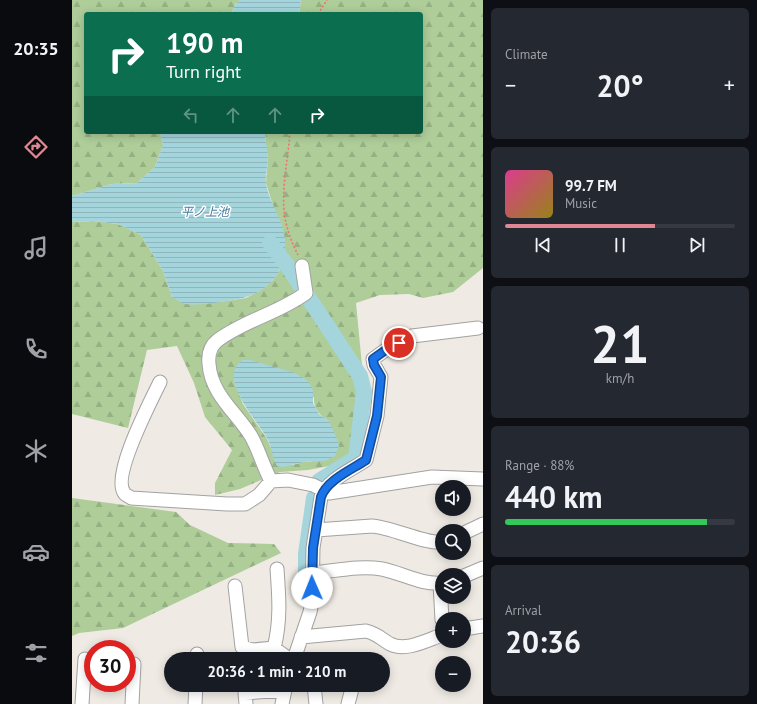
<!DOCTYPE html>
<meta charset="utf-8">
<style>
:root{--surface:#171b24;--page:#242831;--text:#f1f3f6;--muted:#9ea1a6;--line:#363941;--accent:#df8792}
body{margin:0;font-family:"PT Sans","Noto Sans JP",sans-serif;background:var(--page);color:var(--text);height:100vh;display:flex;flex-direction:column;font-size:15px;white-space:nowrap}
*{box-sizing:border-box;margin:0}
p{font-size:13px;color:var(--muted)}
.icon{flex:none;width:22px;height:22px;fill:none;stroke:currentColor;stroke-width:2;stroke-linecap:round;stroke-linejoin:round}
.map{position:relative;flex:1;overflow:hidden}
.panel{display:flex;flex-direction:column;gap:8px;padding:8px;background:#0d0f14;width:274px}
.panel>*{flex:none}
.guide{position:absolute;left:12px;top:12px;width:339px;height:122px;border-radius:4px;box-shadow:0 2px 10px #0003;background:#0b6e4f;color:#fff;overflow:hidden}
.tools{position:absolute;left:363px;top:480px;display:grid;gap:8px}
.tools a{display:grid;place-items:center;width:36px;height:36px;border-radius:50%;background:var(--surface);box-shadow:0 2px 10px #0003;font-size:20px}
.speed{position:absolute;left:12px;top:640px;display:flex;gap:8px;font-size:20px;font-weight:700;text-align:center}
.speed>*{display:grid;place-content:center;width:52px;height:52px;border-radius:50%;background:var(--surface);box-shadow:0 2px 10px #0003;line-height:1}
.speed .limit{border:6px solid #d22;background:#fff;color:#111}
.pin{position:absolute;display:grid;place-items:center;width:34px;height:34px;color:#fff;margin:-17px;border:2px solid #fff;border-radius:50%;box-shadow:0 1px 4px #0007}
.me{position:absolute;width:44px;margin:-22px;rotate:359deg;stroke-linejoin:round;filter:drop-shadow(0 0 3px #0008)}
.turn{display:flex;align-items:center;gap:14px;height:84px;padding:0 16px;font-size:18px}
.turn .icon{width:52px;height:52px;stroke-width:2.5}
.turn b{display:block;font-size:28px;line-height:34px}
.lanes{display:flex;align-items:center;height:38px;padding:0 16px;background:#0003;justify-content:center;gap:20px;direction:ltr}
.lanes .off{opacity:.35}
.big{font-size:30px;font-weight:700;line-height:1.1}
.panel .tile{flex:1;display:flex;flex-direction:column;justify-content:center;gap:6px;min-width:0;padding:0 14px;border-radius:6px;background:var(--page)}
.panel .dial{align-items:center;gap:0}
.dial b{font-size:52px;line-height:1}
.song{display:flex;align-items:center;gap:12px}
.cover{width:48px;height:48px;border-radius:6px;background:linear-gradient(135deg,hsl(330 70% 55%),hsl(50 70% 35%))}
.played{height:4px;border-radius:2px;background:linear-gradient(90deg,var(--accent) 65%,var(--line) 65%)}
.keys{display:flex;justify-content:space-around;direction:ltr}
.heat{display:flex;justify-content:space-between;align-items:center;font-size:22px;direction:ltr}
.charge{height:6px;border-radius:3px;background:linear-gradient(90deg,#34c759 88%,var(--line) 0)}
.trip{position:absolute;left:92px;top:652px;width:226px;height:40px;border-radius:20px;background:var(--surface);box-shadow:0 2px 10px #0003;font-weight:700;line-height:40px;text-align:center}
main{display:flex;flex:1;min-height:0}
.tab-bar{display:flex;flex-direction:column;width:72px;justify-content:space-around;align-items:center;background:#090b0e;color:var(--muted)}
.tab-bar .icon{width:28px;height:28px}
.tab-bar .selected{color:var(--accent)}
.tab-bar b{font-size:18px;color:var(--text)}
.map>svg:first-child{display:block}
.forest{fill:url(#forest-firs);fill-rule:evenodd}
.water{fill:url(#water-rules)}
.lines{fill:none;stroke-linecap:round;stroke-linejoin:round}
.river{stroke:#a5d5dc;stroke-width:16}
.minor-casing{stroke:#a2a2a2;stroke-width:15}
.path{stroke:#f76c6d;stroke-width:1.5;stroke-dasharray:2 2;stroke-linecap:butt}
.minor{stroke:#fff;stroke-width:13}
.route-casing{stroke:#114b97;stroke-width:10}
.route{stroke:#1a73e8;stroke-width:7}
.labels{text-anchor:middle;stroke-width:3;stroke-linejoin:round;paint-order:stroke}
.water-label{font-size:12px;font-style:italic;fill:#467a9c;stroke:#fff}
</style>
<main>
<nav class="tab-bar">
<b>20:35</b>
<svg class="icon selected" aria-label="directions" viewBox="0 0 24 24"><path d="M12 3l9 9-9 9-9-9zM9 14v-3h6M13 9l2 2-2 2"/></svg>
<svg class="icon" aria-label="music" viewBox="0 0 24 24"><path d="M9 18V5l10-2v13"/><circle cx="6" cy="18" r="3"/><circle cx="16" cy="16" r="3"/></svg>
<svg class="icon" aria-label="phone" viewBox="0 0 24 24"><path d="M5 4h4l2 5-3 2q2 4 5 5l2-3 5 2v4C11 20 4 13 5 4z"/></svg>
<svg class="icon" aria-label="climate" viewBox="0 0 24 24"><path d="M12 3v18M4 7l16 10M4 17L20 7"/></svg>
<svg class="icon" aria-label="car" viewBox="0 0 24 24"><path d="M5 17H2v-5l4-1 3-4h7l3 4 3 1v5h-3M9 17h6M6 11h13"/><circle cx="7" cy="17" r="2"/><circle cx="17" cy="17" r="2"/></svg>
<svg class="icon" aria-label="filters" viewBox="0 0 24 24"><path d="M4 7h16M4 17h16"/><circle cx="9" cy="7" r="2"/><circle cx="15" cy="17" r="2"/></svg>
</nav>
<div class="map">
<svg width="411" height="704" viewBox="0 0 411 704">
<defs>
<pattern id="forest-firs" width="22" height="20" patternUnits="userSpaceOnUse"><rect width="22" height="20" fill="#aecd99"/><path d="M5 1l3.5 6h-7zM16 11l3.5 6h-7z" fill="#95b083"/></pattern>
<pattern id="water-rules" width="6" height="5" patternUnits="userSpaceOnUse"><rect width="6" height="5" fill="#a5d5dc"/><path d="M0 2.5h6" fill="none" stroke="#8eb6bc"/></pattern>
</defs>
<rect width="100%" height="100%" fill="#efeae4"/>
<!-- forest -->
<path class="forest" d="M0,0H169L164,3L159,14H14V132H88L91,145L83,167L65,183L40,184L0,196Z
M229,0H411V268L381,292L351,298L337,294L308,295L284,303L295,418L279,462L236,470L208,472L168,489L143,495V483L160,450L133,417L122,383L105,346L75,350L56,428L0,414V222L21,221L46,224L69,235L91,271L100,297L141,303L174,298L189,290L201,280L208,270L211,259L209,223L203,212L194,183L196,158L194,146L193,132H349V14H227ZM162,381L242,397C241,409 248,415 257,421L239,462H232L220,465L199,448L195,439L171,404Z
M0,498L104,512L118,525L156,543L202,544L209,553L51,628L7,633L0,636Z"/>
<!-- water -->
<path class="water" d="M169,0H229L227,14H159L164,3Z
M88,132H193C193,141 196,151 196,159C196,167 193,175 194,183C196,197 204,210 209,223C223,262 202,294 161,300C150,302 121,307 110,303C107,301 103,299 100,297L91,271L69,235L46,224L21,221L0,222V196L40,184L65,183L83,167L91,145Z
M171,360H178L223,373L236,381L241,390V403L247,414L257,421L265,439L267,446L263,456L253,461L232,462L211,467L205,466C200,458 200,448 196,440C187,422 143,377 171,360Z"/>
<g class="lines">
<!-- river -->
<path class="river" d="M198,243L217,268L288,376L292,392L284,458L247,481
M234,586V554L242,498"/>
<!-- minor casing -->
<g class="minor-casing">
<path id="minor" d="M88,382C79,401 38,478 53,494C55,496 57,496 59,498L155,504H173L187,495L199,481L216,480L241,485L257,493L360,477L411,479
M199,481C191,466 187,450 179,436C164,412 139,394 137,364C136,355 138,346 146,340C173,320 207,313 234,293L230,266
M244,530L300,526C319,527 356,545 370,542
M392,533L411,524
M205,569C207,596 209,621 202,648L217,659
M240,573C263,571 288,565 310,569C330,573 349,585 370,583
M392,576L411,568
M368,583L370,620
M163,586L170,647L181,650L202,648
M392,629L411,626
M229,637L294,631C306,634 309,639 318,644C334,652 355,640 370,635
M125,659V654
M222,659L238,612L240,602L241,548L249,497C255,480 279,470 294,460L305,416L309,377L302,365L301,359L315,349L340,336L406,328
M242,685L244,704
M10,704L13,659
M60,704L62,664
M123,704L124,685
M174,704L173,693L213,690
M210,704L214,685
M276,704L281,685"/>
</g>
<!-- path -->
<path class="path" d="M246,14L255,0
M218,132C216,162 206,201 216,230C218,238 222,247 226,255"/>
<!-- minor -->
<use href="#minor" class="minor"/>
</g>
<g class="lines">
<!-- route casing -->
<g class="route-casing">
<path id="route" d="M240,588L241,548L249,497C255,480 279,470 294,460L305,416L309,377L302,365L301,359L315,349L327,343"/>
</g>
<!-- route -->
<use href="#route" class="route"/>
</g>
<g class="labels">
<!-- water labels -->
<g class="water-label">
<text x="133" y="216">平ノ上池</text>
</g>
</g>
</svg>
<div class="tools">
<a><svg class="icon" aria-label="sound" viewBox="0 0 24 24"><path d="M4 9h4l5-4v14l-5-4H4zM17 9q2 3 0 6"/></svg></a>
<a><svg class="icon" aria-label="search" viewBox="0 0 24 24"><circle cx="10" cy="10" r="6"/><path d="M15 15l6 6"/></svg></a>
<a><svg class="icon" aria-label="layers" viewBox="0 0 24 24"><path d="M12 4l9 5-9 5-9-5zM3 14l9 5 9-5"/></svg></a>
<a>+</a>
<a>−</a>
</div>
<div class="speed"><div class="limit">30</div></div>
<div class="pin" style="left:327px;top:343px;background:#d93025"><svg class="icon" aria-label="arrive" viewBox="0 0 24 24"><path d="M6 21V4h12l-3 4 3 4H6"/></svg></div>
<svg class="me" style="left:240px;top:588px" viewBox="-20 -20 40 40"><circle r="19" fill="#fff"/><path d="M0-13L10 11 0 6-10 11z" fill="#1a73e8"/></svg>
<div class="trip">20:36 · 1 min · 210 m</div>
<div class="guide">
<div class="turn"><svg class="icon" aria-label="right" viewBox="0 0 24 24"><path d="M7 20v-9h11M14 6l5 5-5 5"/></svg><div><b>190 m</b>Turn right</div></div>
<div class="lanes"><svg class="icon off" aria-label="left" viewBox="0 0 24 24"><path d="M17 20v-9H6M10 6l-5 5 5 5"/></svg><svg class="icon off" aria-label="ahead" viewBox="0 0 24 24"><path d="M12 20V5M6 11l6-6 6 6"/></svg><svg class="icon off" aria-label="ahead" viewBox="0 0 24 24"><path d="M12 20V5M6 11l6-6 6 6"/></svg><svg class="icon" aria-label="right" viewBox="0 0 24 24"><path d="M7 20v-9h11M14 6l5 5-5 5"/></svg></div>
</div>
</div>
<section class="panel">
<div class="tile"><p>Climate</p>
<div class="heat"><a>−</a><b class="big">20°</b><a>+</a></div>
</div>
<div class="tile">
<div class="song"><i class="cover"></i><div><b>99.7 FM</b><p>Music</p></div></div>
<div class="played"></div>
<div class="keys"><svg class="icon" aria-label="previous" viewBox="0 0 24 24"><path d="M18 5L8 12l10 7zM5 5v14"/></svg><svg class="icon" aria-label="pause" viewBox="0 0 24 24"><path d="M8 5v14M16 5v14"/></svg><svg class="icon" aria-label="next" viewBox="0 0 24 24"><path d="M6 5l10 7-10 7zM19 5v14"/></svg></div>
</div>
<div class="tile dial"><b>21</b><p>km/h</p></div>
<div class="tile"><p>Range · 88%</p><b class="big">440 km</b><div class="charge"></div></div>
<div class="tile"><p>Arrival</p><b class="big">20:36</b></div>
</section>
</main>
